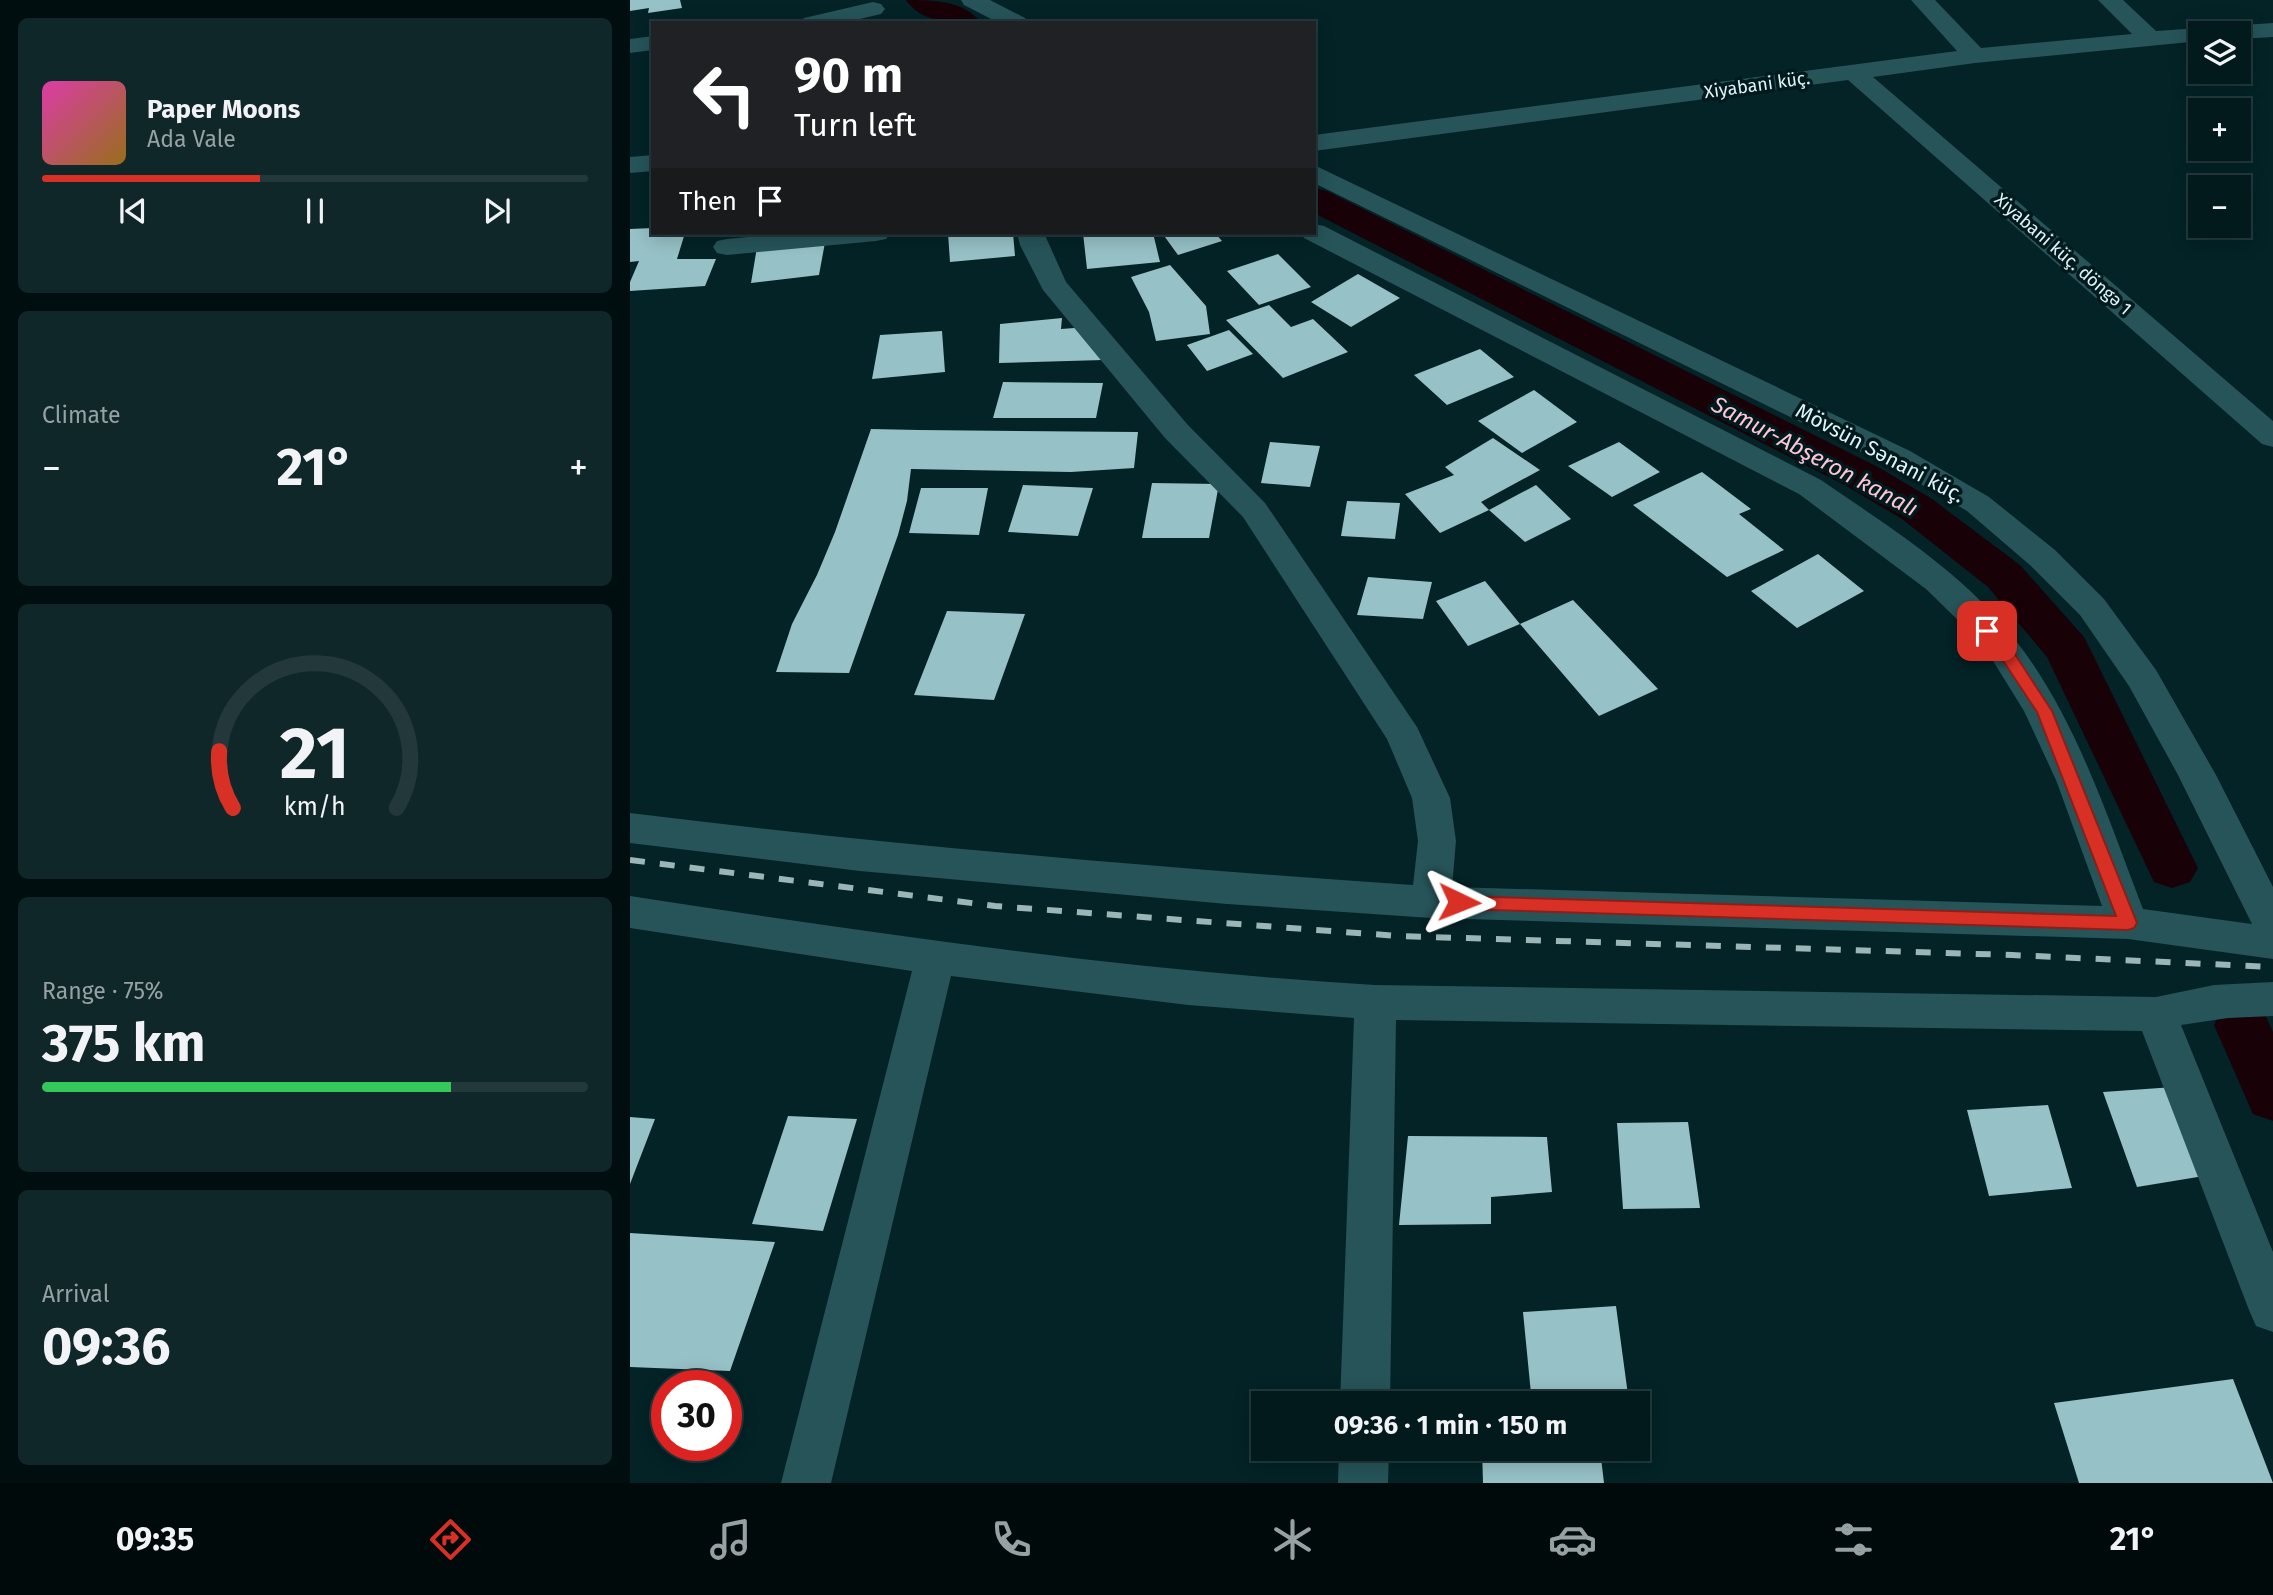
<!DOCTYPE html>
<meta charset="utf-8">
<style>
:root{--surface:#021a1c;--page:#102729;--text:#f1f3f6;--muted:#96a1a3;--line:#23383b;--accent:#d93025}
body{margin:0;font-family:"Fira Sans",sans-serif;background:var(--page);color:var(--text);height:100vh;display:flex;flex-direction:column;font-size:26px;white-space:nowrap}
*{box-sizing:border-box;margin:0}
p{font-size:23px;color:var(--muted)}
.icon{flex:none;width:38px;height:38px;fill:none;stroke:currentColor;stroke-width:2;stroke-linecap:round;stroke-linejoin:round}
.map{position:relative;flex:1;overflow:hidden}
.drawer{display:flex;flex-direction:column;gap:18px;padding:18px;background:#010e0f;width:630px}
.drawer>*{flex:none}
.guide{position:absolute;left:21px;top:21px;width:665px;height:214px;border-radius:0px;box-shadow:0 4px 18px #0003,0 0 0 2px var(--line);background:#202124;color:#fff;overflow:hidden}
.controls{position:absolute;left:1558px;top:21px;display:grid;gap:14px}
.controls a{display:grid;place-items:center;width:63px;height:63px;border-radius:0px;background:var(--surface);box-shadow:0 4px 18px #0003,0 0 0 2px var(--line);font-size:35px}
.speed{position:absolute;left:21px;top:1370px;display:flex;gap:14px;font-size:35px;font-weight:700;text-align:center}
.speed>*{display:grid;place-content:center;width:91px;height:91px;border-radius:50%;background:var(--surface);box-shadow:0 4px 18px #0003,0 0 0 2px var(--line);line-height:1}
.speed .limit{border:10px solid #d22;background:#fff;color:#111}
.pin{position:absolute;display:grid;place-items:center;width:60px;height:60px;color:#fff;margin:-30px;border-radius:14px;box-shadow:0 4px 10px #0006}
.me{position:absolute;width:77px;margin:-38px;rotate:92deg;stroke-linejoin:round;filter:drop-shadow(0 0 5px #0008)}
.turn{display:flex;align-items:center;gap:24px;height:147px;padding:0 28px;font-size:32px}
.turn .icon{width:91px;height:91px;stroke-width:2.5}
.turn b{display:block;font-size:49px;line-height:60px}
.then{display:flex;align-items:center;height:66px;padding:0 28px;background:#0003;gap:14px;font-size:26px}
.big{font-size:52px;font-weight:700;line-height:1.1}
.drawer .card{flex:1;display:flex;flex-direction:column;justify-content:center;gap:10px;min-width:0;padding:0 24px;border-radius:10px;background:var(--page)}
.drawer .dial{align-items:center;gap:0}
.dial svg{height:182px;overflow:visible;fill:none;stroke:var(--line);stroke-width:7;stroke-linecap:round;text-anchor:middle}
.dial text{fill:var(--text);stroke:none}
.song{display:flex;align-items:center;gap:21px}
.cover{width:84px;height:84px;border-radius:10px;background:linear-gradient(135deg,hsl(320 70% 55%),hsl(40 70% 35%))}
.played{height:7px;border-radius:4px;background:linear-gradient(90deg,var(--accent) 40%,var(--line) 40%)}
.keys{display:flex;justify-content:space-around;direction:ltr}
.heat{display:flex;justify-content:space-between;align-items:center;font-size:38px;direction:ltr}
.charge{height:10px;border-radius:5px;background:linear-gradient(90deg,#34c759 75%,var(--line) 0)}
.trip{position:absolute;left:621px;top:1391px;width:399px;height:70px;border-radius:0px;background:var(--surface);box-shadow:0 4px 18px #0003,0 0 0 2px var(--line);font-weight:700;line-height:70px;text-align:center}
.tab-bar{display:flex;height:112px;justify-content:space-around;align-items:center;background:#010a0b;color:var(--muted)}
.tab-bar .icon{width:49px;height:49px}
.tab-bar .current{color:var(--accent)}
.tab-bar b{font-size:32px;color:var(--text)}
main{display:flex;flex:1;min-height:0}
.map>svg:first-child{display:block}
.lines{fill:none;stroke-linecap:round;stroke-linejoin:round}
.canal{fill:#190108;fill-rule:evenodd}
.building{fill:#96c1c6}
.street{fill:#265459;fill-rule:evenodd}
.rail{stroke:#9cb5b7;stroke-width:6;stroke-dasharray:15 15;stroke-linecap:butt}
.route{fill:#d93025;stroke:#8d1f18;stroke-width:2}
.labels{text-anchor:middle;stroke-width:7;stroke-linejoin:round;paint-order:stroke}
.far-street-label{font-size:18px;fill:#def4f6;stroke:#00191c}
.street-label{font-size:21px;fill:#def4f6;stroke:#00191c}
.water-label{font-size:23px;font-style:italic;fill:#fdc5d5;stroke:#00191c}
</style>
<main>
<section class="drawer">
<div class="card">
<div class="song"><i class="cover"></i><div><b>Paper Moons</b><p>Ada Vale</p></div></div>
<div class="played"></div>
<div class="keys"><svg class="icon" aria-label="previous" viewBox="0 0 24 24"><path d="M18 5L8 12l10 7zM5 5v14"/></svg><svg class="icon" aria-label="pause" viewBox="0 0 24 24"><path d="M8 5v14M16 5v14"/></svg><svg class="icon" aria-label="next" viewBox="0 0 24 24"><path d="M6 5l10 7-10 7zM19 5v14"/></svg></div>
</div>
<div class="card"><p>Climate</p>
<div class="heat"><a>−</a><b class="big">21°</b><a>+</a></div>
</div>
<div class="card dial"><svg viewBox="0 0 100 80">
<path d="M14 69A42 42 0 1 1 86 69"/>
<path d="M14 69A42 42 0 0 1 8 44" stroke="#d93025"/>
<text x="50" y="56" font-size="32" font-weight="700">21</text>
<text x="50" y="72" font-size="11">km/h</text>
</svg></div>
<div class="card"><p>Range · 75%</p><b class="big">375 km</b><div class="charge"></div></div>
<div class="card"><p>Arrival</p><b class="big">09:36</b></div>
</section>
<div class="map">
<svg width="1643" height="1483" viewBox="0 0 1643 1483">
<rect width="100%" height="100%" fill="#032326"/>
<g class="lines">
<!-- canal -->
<path class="canal" d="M276,0C301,0 335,0 351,23C325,23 292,24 276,0Z
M684,188L697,191L1248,467L1302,499L1390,565L1454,637L1460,649L1568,868L1560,882L1542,888L1524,882L1417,657L1358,587L1272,519L1218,487L684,213Z
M1612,1002L1632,1008L1643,1032V1121L1623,1114L1584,1025L1592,1008Z"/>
</g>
<!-- building -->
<path class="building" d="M0,0H50L52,8L18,13L19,8L0,11Z
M23,228V233H55L47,259H86L75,286L0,291V282L9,261L0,262V229Z
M318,233H383L385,256L320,262Z
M453,233H523L530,262L457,269Z
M532,233H585L592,241L548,255Z
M196,237L189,275L121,283L127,247Z
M648,254L681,287L629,305L597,271Z
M540,265L576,306L580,334L526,341L519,312L501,277Z
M728,274L770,298L721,327L681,302Z
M639,305L661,327L683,319L718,352L653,378L596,320Z
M432,318L431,329L458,327L473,360L369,363L370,324Z
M599,330L623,354L577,371L557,345Z
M312,331L315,372L242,379L250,335Z
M850,349L884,377L817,405L784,375Z
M373,382L473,383L466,418H363Z
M904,390L947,422L892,453L848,421Z
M241,429L289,430L508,432L504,468L441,472L281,469L277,501L268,535L219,673L146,672L162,624L187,575L205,532Z
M863,438L910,470L851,502L859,510L810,533L775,494L824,475L815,467Z
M640,442L690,446L680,487L631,483Z
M989,442L1030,472L982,497L938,466Z
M1072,472L1121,509L1109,514L1154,550L1097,577L1003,505Z
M522,483L589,484L579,538H512Z
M393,485L463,488L448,536L378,532Z
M906,485L941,519L895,542L859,510Z
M291,488H358L349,535L279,533Z
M717,501L770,503L765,539L711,536Z
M1188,554L1234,591L1167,628L1121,591Z
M738,577L802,582L793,619L727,615Z
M855,581L890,624L943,600L1028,689L969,716L890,624L838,646L806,601Z
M317,611L395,614L364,700L284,695Z
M1544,1087L1580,1175L1507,1187L1473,1092Z
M1418,1105L1442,1188L1359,1196L1337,1110Z
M158,1116L227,1119L193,1231L122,1224Z
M0,1117L25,1119L0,1184Z
M1058,1122L1070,1208L993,1209L987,1123Z
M778,1136L917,1137L922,1192L861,1197V1224L769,1225Z
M0,1233L145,1242L100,1371L0,1367Z
M986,1306L998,1395L963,1397L964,1404H902L893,1312Z
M1603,1379L1643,1483H1449L1424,1403Z
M852,1449H970L974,1483H853Z"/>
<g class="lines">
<!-- street -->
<path class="street" d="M331,0H360L395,18L399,23H369L334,5Z
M1281,0H1305L1351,48L1502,34L1468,0H1493L1526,31L1643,23V37L1608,39V33H1570V41L1345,63L1243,77L1643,421V447L1632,444L1218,80L684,151V135L1327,51Z
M243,2L251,4L255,9L251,14L213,23H170L174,18Z
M23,36V50L0,53V39Z
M23,155V171L0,173V157Z
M684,165L1280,451L1359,497L1425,550L1474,599L1526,670L1586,775L1643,887V959L1498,939L801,918L597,904L230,871L0,843V813C260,845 521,867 783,885L788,841L782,798L757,739L613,517L535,438L413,290L390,245L387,233H414L436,282L557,424L635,503L787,727L820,798L826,841L822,887L1472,906L1426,780L1394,711L1360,656L1341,633L1296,589L1169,494L674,238L671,233H684V224L694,226L1191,480C1252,522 1316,562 1366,617C1440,698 1474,808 1513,909L1622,924L1548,775L1499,686L1450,615L1401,566L1337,511L1258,465L684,183Z
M161,233H260L256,239L246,241L97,255L87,253L83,247L87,241L97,239Z
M0,896C248,934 495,970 745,985L1526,997L1584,985L1643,982V1016L1598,1018L1551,1025L1643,1252V1332L1626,1326L1619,1310L1512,1031L766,1020L760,1404H710L724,1018L558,1005L321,976L201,1483H151L282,971L0,928Z
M709,1449H759L758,1483H708Z"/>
<!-- rail -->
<path class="rail" d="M0,860L365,906L768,936L1382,955L1643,967"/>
</g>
<!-- route -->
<path class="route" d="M1357,626L1362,627L1377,642L1422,711L1507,923L1504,928L1498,930L829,909L823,907L821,902L823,898L829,896L1486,916L1407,712L1366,650L1350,631Z"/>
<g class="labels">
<!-- far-street labels -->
<g class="far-street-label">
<text transform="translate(1127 85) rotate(-8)" y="6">Xiyabani küç.</text>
<text transform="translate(1433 254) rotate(41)" y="6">Xiyabani küç. döngə 1</text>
</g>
<!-- street labels -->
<g class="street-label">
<text transform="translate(1250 453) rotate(28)" y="7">Mövsün Sənani küç.</text>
</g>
<!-- water labels -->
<g class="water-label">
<text transform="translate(1185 456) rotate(28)" y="8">Samur-Abşeron kanalı</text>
</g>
</g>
</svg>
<div class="controls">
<a><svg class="icon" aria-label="layers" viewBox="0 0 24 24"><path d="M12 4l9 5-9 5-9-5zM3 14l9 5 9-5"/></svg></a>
<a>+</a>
<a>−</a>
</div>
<div class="speed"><div class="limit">30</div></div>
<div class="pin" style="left:1357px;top:631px;background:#d93025"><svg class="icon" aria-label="arrive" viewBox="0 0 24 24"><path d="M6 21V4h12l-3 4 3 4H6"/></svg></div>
<svg class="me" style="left:829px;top:902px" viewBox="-20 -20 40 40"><path d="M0-17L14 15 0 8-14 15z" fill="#d93025" stroke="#fff" stroke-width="4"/></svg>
<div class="trip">09:36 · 1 min · 150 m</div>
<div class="guide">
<div class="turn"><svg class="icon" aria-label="left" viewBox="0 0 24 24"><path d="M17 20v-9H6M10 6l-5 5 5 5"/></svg><div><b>90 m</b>Turn left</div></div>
<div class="then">Then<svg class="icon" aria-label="arrive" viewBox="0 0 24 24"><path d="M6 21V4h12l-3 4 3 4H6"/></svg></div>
</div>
</div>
</main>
<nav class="tab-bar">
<b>09:35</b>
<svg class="icon current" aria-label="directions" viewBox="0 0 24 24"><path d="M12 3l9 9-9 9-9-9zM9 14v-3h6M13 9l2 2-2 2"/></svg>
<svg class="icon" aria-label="music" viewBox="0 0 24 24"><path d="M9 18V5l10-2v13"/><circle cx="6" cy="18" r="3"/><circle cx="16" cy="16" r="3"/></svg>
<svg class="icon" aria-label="phone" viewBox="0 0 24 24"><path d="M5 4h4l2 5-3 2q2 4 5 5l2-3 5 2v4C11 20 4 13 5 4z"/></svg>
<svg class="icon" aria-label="climate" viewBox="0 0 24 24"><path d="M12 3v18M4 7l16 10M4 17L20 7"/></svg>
<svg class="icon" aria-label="car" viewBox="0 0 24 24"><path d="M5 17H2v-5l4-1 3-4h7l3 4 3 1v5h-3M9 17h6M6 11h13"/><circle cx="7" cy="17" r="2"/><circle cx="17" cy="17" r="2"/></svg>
<svg class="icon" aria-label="filters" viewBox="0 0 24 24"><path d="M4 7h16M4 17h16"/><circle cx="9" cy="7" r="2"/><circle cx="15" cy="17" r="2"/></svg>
<b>21°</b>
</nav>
